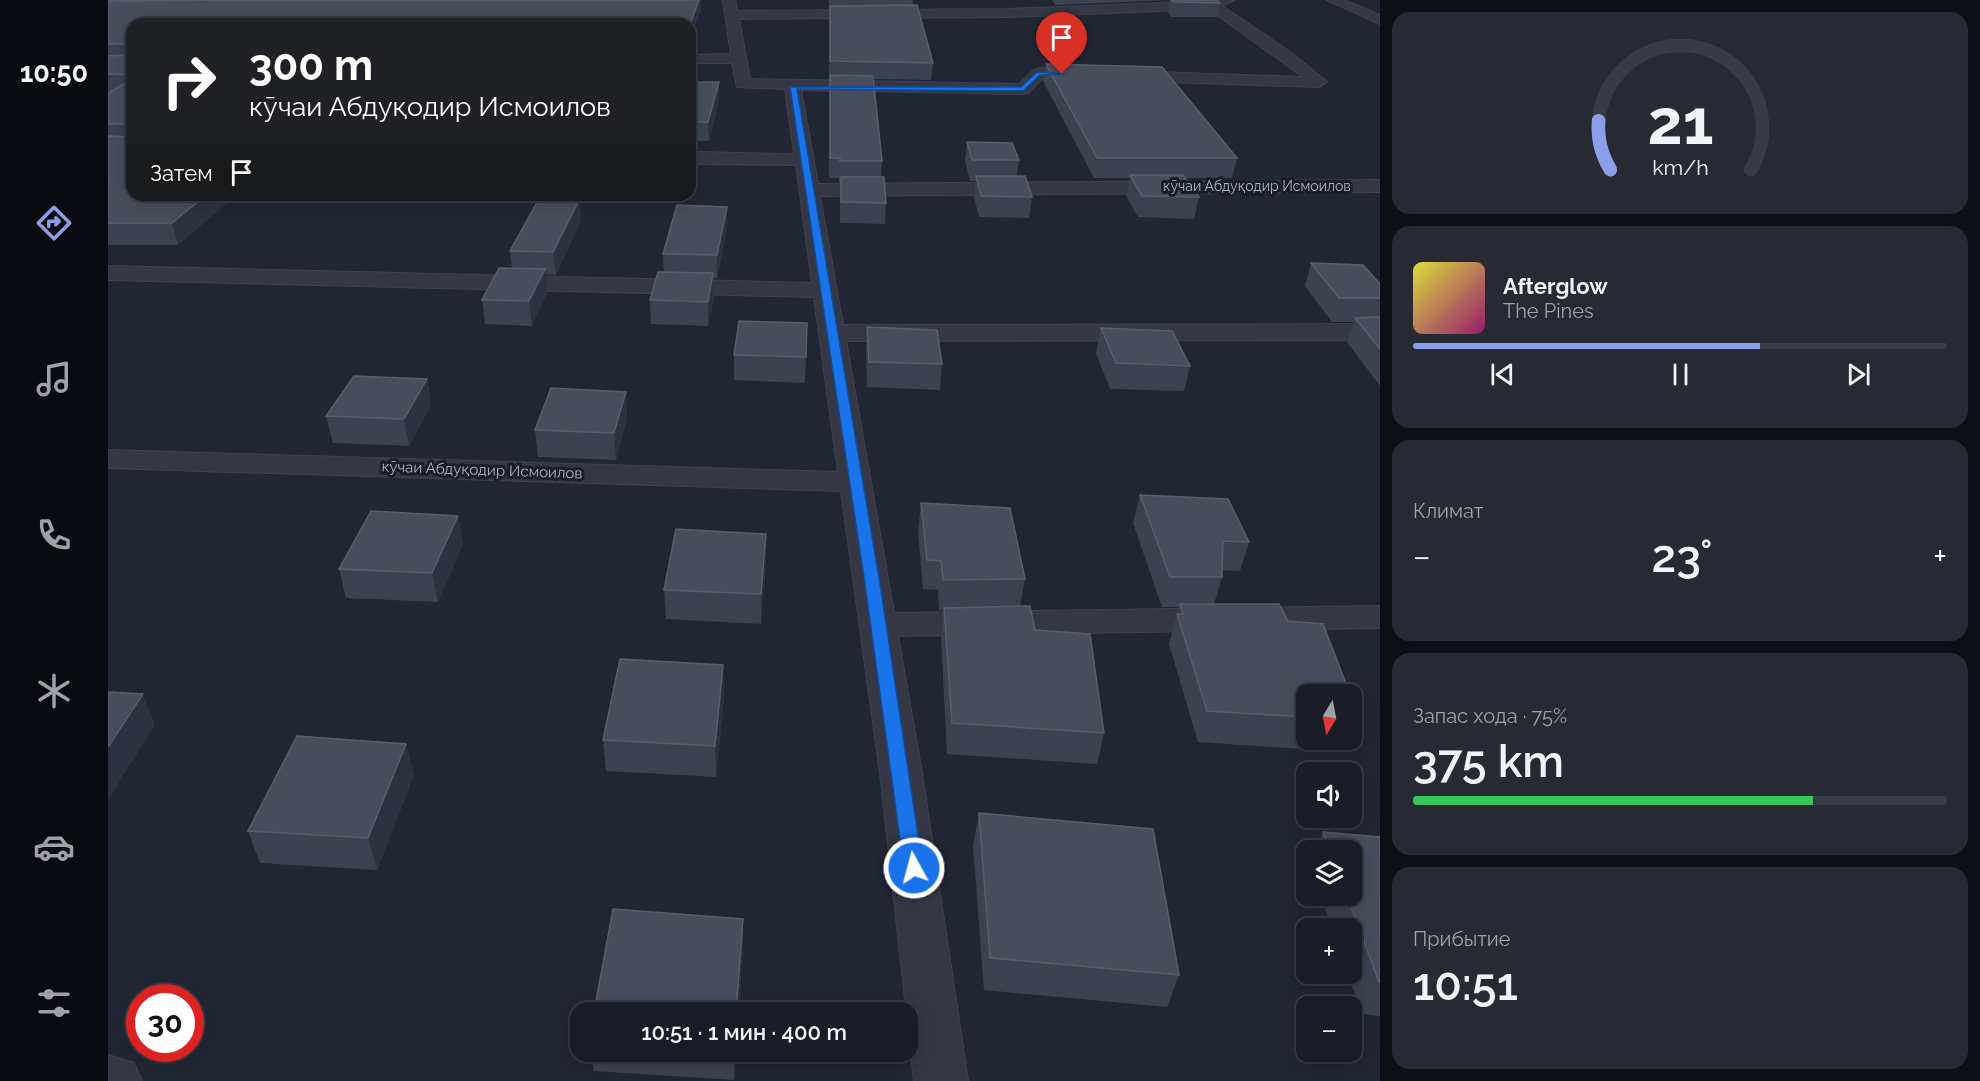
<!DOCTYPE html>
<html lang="ru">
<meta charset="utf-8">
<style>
:root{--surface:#1a1c27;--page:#272933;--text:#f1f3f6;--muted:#9fa1a7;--line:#383a44;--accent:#8b9eea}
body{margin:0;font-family:Raleway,sans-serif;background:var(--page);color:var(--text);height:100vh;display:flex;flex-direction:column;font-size:22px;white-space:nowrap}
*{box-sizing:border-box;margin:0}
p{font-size:20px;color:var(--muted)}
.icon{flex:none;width:33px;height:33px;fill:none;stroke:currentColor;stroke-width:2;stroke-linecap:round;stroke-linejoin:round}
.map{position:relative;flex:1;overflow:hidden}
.side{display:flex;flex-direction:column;gap:12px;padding:12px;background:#0e0f15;width:600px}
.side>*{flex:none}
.guide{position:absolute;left:18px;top:18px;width:570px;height:183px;border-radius:18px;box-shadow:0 3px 15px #0003,0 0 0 2px var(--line);background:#202124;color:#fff;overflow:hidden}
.needle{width:39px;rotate:190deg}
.tools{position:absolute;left:1188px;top:684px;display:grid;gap:12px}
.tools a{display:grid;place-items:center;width:66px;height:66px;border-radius:12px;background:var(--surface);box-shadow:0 3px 15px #0003,0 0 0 2px var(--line);font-size:30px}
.speed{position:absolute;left:18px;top:984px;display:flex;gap:12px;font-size:30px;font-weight:700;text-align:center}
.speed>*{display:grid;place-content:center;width:78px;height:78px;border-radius:50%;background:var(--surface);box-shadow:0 3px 15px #0003,0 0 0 2px var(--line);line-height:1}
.speed .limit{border:9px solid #d22;background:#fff;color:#111}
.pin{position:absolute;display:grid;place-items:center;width:51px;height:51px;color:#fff;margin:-62px -26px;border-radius:50% 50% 50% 0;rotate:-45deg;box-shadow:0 0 6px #0007}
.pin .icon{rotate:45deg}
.me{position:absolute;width:66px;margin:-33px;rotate:353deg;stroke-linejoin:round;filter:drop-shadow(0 0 4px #0008)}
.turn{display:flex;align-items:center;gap:21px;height:126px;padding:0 24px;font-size:27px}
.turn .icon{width:78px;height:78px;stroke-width:2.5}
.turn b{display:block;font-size:42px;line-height:51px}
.then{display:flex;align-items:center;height:57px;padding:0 24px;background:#0003;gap:12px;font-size:22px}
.big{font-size:45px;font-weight:600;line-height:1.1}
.side .tile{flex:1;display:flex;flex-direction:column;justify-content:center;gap:9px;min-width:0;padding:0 21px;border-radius:18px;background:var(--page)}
.side .dial{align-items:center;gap:0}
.dial svg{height:156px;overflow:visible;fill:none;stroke:var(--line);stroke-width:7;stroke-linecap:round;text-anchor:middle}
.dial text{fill:var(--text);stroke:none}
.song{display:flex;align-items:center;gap:18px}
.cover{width:72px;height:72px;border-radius:9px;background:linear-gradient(135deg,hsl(60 70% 55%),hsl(320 70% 35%))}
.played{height:6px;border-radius:3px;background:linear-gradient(90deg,var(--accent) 65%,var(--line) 65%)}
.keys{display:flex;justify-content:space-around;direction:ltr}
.heat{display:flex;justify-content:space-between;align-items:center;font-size:33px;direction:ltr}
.charge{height:9px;border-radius:4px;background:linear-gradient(90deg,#34c759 75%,var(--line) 0)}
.trip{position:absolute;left:462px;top:1002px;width:348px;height:60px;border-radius:18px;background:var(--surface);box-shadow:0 3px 15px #0003,0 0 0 2px var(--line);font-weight:600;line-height:60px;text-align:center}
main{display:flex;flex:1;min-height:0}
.dock{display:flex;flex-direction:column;width:108px;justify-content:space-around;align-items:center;background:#0a0b10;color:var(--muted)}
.dock .icon{width:42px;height:42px}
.dock .on{color:var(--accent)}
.dock b{font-size:27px;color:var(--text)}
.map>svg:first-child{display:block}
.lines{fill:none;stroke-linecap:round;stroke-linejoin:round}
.minor-casing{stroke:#3e424e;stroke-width:2}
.minor{fill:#353844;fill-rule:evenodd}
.wall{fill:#3d4252}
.shaded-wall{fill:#2d3141}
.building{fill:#494e5e;stroke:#595e6e;stroke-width:1.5}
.route{fill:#1a73e8;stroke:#114b97;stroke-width:1.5}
.labels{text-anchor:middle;stroke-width:6;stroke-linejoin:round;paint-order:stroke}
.far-street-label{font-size:14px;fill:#afb3c1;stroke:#1a1e29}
.street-label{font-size:15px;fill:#afb3c1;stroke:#1a1e29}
</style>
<main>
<nav class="dock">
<b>10:50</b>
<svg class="icon on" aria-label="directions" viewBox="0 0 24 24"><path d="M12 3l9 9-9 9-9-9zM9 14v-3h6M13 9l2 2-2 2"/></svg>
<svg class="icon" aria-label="music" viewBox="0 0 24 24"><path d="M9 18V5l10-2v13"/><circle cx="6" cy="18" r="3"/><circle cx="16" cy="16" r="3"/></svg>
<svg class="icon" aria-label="phone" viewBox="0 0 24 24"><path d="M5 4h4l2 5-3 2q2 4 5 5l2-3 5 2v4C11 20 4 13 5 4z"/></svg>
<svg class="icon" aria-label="climate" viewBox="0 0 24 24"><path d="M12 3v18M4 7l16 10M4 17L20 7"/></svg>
<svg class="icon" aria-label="car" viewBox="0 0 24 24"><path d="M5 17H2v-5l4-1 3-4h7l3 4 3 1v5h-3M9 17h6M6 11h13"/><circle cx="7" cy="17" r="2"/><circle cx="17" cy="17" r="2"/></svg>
<svg class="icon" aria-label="filters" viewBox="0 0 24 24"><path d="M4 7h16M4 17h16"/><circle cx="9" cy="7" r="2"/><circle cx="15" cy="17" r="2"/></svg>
</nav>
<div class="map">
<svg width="1272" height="1081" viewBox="0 0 1272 1081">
<rect width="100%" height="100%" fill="#222634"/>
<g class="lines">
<!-- minor casing -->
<g class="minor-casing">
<path id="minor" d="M615,0H627L629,11L900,9L1126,0L1114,6L1185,54L1219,82L1211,87L935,78L921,92L915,94L693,90L710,184L1272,180V192L712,196L735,325L1272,324V340L738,341L786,613L1272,606V628L790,636L814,773L860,1081H806L772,773L733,491L0,468V450L730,472L706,297L0,280V266L704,283L688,165L582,164V152L686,154L677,89L629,87L624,63H582V55L623,54ZM1101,9L1195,77L931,68L926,70L911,84L642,79L631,19L900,17Z
M1219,0H1236L1272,15V24Z
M0,1055L26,1063L34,1081H0Z"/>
</g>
<!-- minor -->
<use href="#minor" class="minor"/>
</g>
<!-- wall -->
<path class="wall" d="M0,0H593V10L582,24H24V195H128L70,245H0V93L3,92L0,91Z
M721,0H805V5L825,63L823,80L765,79L774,161L773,177L778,203L777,224L732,223V182H731V178H721Z
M944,0H1108L1112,3L1109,17H1063L1060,13L1062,0L947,5Z
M938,64L1129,158L1124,178H1078L1091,197L1086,219L1030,217L1018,196L1022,178H986L935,81Z
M582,82H611V100L601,141H582Z
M859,142L911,160L909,176L924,197L921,218L871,217L866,197L868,181H862L857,161Z
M473,220L448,275L437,274L439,293L424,326L377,324L374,300L404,269L402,251Z
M619,228L609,278H606V297L600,326L543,324L542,300L556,272L555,254Z
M1203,263L1272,284V386L1239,342L1246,322H1224L1197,286Z
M699,323L697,383L626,380V355Z
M759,327L834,364L832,390L759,387L758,352Z
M993,328L1082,366L1076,391L1002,389L988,353Z
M319,379L323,405L301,446L225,443L218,416Z
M518,392L519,418L508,460L430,457L427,430Z
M1032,495L1141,542L1132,571L1114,570V577L1106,604L1198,694V740H1244V697L1253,721L1240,752L1090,742L1061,644L1071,607H1054L1025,523Z
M813,503L917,579L912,606L996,733L989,764L839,754L833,638L836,610H831L830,590L815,589L810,532Z
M350,516L355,544L330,602L238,598L231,569Z
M658,534V563L653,624L558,619L556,590Z
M615,665L616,696L608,777L498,771L495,740Z
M306,775L269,870L152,863L140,831Z
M871,813L1071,975L1059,1007L876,990L865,845Z
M1215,832L1272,837V1016L1254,1014L1240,974H1244V928H1224L1213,896H1244V850H1207Z
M483,1052H628L626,1080L486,1071Z"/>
<!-- shaded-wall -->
<path class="shaded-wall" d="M591,0H593V10L582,40V24Z
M611,82V100L601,141L600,122Z
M98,195H128L70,245L64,223Z
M472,198L473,220L448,275L445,252Z
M619,207V228L609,278V255Z
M437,269L439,293L424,326L421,301Z
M605,273L606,297L600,326V302Z
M319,379L323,405L301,446L296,419Z
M518,392L519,418L508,460L506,433Z
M350,516L355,544L330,602L324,573Z
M658,534V563L653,624V594Z
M615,665L616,696L608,777L607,746Z
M35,694L47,725L0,800V747Z
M298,744L306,775L269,870L260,838Z
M635,919V951L631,1012H628Z
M626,1052H628L626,1080Z"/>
<!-- building -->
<path class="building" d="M127,0H591L582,24H24V75L0,74V56L19,55L21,44H0V1Z
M1064,0H1108L1112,3L1066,2Z
M809,5L825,63L722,61V6Z
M938,64L1054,67L1129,158H989Z
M722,75L765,76L774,161H732V158H722Z
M24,79V195H98L64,223H0V136L20,137V124H0V93Z
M582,82H611L600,122H582Z
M859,142L904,143L911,160H864Z
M1022,175H1075L1091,197L1034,196Z
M868,176H917L924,197L873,196Z
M733,177H776L778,203L733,202Z
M432,197L472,198L445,252L402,251Z
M569,205L619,207L609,255L555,254Z
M1203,263L1255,265L1272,284V298H1231Z
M391,268L437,269L421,301L374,300Z
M550,272L605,273L600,302L542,300Z
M1272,317V349L1247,318Z
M631,321L699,323L698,357L626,355Z
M759,327L829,330L834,364L761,362Z
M993,328L1064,331L1082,366L1008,363Z
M246,376L319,379L296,419L218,416Z
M443,388L518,392L506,433L427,430Z
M1032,495L1120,499L1141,542L1115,541L1114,577H1062Z
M813,503L902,508L917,579L835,580L833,561L819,560Z
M263,511L350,516L324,573L231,569Z
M568,529L658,534L653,594L556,590Z
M1072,604H1171L1180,621L1215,624L1242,694H1198V717L1099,711L1069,614H1075Z
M922,606L927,630L982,634L996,733L844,723L836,608Z
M512,659L615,665L607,746L495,740Z
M0,692L35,694L0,747Z
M1244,697L1253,721L1244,720Z
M189,736L298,744L260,838L140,831Z
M871,813L1045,829L1071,975L882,958Z
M1215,832L1272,837V982H1271L1239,896H1244V850H1222Z
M505,909L635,919L628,1012H486Z"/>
<!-- route -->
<path class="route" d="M929,72L957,74L932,75L915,91L689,89L772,584L815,868L812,873L806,875L799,873L796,868L757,584L682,87H913Z"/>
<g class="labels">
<!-- far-street labels -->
<g class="far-street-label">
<text x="1149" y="191">кӯчаи Абдуқодир Исмоилов</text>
</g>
<!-- street labels -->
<g class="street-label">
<text transform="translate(374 470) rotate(2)" y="5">кӯчаи Абдуқодир Исмоилов</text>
</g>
</g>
</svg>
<div class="tools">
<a><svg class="needle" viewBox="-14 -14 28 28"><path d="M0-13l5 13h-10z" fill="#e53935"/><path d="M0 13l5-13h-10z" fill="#9fa1a7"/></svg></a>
<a><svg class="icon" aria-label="sound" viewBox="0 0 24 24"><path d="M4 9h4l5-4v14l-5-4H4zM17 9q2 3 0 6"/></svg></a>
<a><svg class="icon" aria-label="layers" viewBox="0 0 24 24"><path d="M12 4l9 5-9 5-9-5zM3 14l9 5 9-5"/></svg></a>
<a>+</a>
<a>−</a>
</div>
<div class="speed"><div class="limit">30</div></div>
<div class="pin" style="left:954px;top:74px;background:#d93025"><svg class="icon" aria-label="arrive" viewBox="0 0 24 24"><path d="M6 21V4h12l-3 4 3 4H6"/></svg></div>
<svg class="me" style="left:806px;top:868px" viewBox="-20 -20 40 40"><circle r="17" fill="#1a73e8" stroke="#fff" stroke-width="3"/><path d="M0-11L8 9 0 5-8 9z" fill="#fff"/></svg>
<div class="trip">10:51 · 1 мин · 400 m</div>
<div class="guide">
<div class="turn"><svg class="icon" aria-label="right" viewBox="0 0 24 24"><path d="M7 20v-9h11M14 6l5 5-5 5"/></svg><div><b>300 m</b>кӯчаи Абдуқодир Исмоилов</div></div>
<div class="then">Затем<svg class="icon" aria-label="arrive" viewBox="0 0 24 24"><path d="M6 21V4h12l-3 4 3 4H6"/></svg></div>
</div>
</div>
<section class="side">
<div class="tile dial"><svg viewBox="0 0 100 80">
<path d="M14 69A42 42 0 1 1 86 69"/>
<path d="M14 69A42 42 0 0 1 8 44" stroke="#8b9eea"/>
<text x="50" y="56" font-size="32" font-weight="700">21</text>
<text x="50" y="72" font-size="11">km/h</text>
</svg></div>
<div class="tile">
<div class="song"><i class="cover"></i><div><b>Afterglow</b><p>The Pines</p></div></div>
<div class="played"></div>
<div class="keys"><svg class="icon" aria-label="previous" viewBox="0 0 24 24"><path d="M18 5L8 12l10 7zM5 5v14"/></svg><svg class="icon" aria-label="pause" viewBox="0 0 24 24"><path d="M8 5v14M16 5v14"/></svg><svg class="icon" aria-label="next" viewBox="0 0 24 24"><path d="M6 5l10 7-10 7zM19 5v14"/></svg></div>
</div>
<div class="tile"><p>Климат</p>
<div class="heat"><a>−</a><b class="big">23°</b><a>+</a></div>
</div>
<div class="tile"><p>Запас хода · 75%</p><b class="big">375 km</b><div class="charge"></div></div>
<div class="tile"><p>Прибытие</p><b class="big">10:51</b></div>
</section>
</main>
